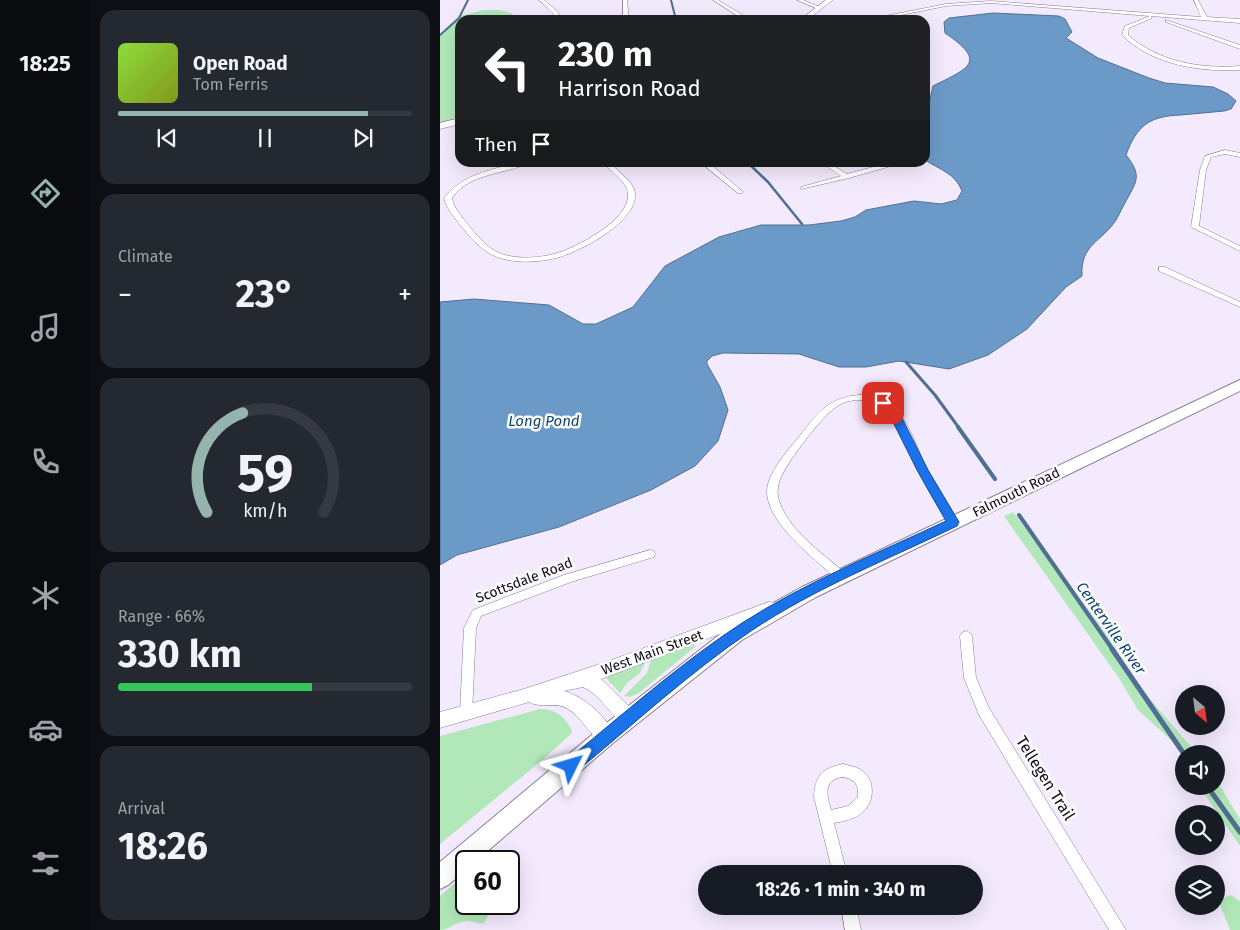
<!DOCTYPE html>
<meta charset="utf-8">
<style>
:root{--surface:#171b24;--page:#242831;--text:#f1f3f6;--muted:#9ea1a6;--line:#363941;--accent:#96b4ae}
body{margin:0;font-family:"Fira Sans",sans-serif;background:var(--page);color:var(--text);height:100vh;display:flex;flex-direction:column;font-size:19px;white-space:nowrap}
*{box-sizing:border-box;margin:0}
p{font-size:16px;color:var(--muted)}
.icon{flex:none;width:28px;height:28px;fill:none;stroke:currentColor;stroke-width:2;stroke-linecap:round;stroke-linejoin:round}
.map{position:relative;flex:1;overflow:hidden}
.details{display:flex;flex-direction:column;gap:10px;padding:10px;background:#0d0f14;width:350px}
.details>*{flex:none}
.banner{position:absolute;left:15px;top:15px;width:475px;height:152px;border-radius:15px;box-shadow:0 5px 20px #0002;background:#202124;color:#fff;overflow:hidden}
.needle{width:32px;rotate:152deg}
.buttons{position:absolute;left:735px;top:685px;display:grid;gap:10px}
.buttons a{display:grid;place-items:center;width:50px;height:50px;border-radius:50%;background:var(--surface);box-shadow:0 5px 20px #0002;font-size:25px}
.speed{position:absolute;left:15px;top:850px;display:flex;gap:10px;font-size:25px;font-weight:700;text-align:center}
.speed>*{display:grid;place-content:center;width:65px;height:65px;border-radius:50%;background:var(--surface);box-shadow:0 5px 20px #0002;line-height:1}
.speed .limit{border:2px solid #111;border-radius:8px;background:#fff;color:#111}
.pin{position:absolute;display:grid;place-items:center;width:42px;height:42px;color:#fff;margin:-21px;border-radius:10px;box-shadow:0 2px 8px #0006}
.me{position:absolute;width:55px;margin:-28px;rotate:50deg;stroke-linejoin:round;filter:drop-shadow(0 0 4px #0008)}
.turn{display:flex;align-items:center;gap:18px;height:105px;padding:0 20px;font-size:22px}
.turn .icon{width:65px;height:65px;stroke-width:2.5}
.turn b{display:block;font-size:35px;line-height:42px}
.then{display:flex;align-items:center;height:48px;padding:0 20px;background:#0003;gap:10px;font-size:19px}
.big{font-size:38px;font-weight:700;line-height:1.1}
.details .widget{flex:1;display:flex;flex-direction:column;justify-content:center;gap:8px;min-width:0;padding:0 18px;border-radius:15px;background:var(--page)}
.details .dial{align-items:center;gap:0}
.dial svg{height:130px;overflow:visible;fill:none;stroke:var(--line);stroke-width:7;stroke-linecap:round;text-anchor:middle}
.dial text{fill:var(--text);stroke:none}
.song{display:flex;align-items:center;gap:15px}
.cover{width:60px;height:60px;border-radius:8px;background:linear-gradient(135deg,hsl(90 70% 55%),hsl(70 70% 35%))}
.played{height:5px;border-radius:2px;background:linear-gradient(90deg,var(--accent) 85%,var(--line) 85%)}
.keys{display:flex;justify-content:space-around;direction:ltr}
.heat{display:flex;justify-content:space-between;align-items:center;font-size:28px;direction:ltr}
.charge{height:8px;border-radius:4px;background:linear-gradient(90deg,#34c759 66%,var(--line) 0)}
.trip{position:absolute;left:258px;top:865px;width:285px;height:50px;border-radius:25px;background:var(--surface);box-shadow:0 5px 20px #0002;font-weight:700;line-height:50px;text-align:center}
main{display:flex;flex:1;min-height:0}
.tabs{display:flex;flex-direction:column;width:90px;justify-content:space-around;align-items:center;background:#090b0e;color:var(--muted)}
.tabs .icon{width:35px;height:35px}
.tabs .on{color:var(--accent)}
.tabs b{font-size:22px;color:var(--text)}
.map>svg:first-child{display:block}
.green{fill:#b2e8b9}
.water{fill:#6c9ac8;stroke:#506f92}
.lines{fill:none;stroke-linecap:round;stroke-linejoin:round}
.stream-far4{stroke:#506f92;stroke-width:2}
.stream-far3{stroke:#506f92;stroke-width:2.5}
.stream-far2{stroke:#506f92;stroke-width:3}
.stream-far1{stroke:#506f92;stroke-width:4}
.stream{stroke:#506f92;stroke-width:5}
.minor-casing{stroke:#8b7d99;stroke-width:1}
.secondary-casing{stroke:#8b7d99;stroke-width:1}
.primary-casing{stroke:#8b7d99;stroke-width:2}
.minor{fill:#fff;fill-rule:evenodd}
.secondary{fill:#fff;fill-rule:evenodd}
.primary{fill:#fff;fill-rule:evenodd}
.route{fill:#1a73e8;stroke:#114b97}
.labels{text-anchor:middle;stroke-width:5;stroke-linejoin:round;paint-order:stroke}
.street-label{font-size:14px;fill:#100b15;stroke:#fcfcfc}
.water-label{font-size:15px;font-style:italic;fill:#114370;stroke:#fcfcfc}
.near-street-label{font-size:16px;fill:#100b15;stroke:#fcfcfc}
</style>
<main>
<nav class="tabs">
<b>18:25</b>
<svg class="icon on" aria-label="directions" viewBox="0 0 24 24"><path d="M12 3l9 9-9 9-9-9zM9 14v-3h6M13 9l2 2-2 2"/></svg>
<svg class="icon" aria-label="music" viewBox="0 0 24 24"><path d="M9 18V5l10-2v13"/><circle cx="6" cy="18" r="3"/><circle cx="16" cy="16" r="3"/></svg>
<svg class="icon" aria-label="phone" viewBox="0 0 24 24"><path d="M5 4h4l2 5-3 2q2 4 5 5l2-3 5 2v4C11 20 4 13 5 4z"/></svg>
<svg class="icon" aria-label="climate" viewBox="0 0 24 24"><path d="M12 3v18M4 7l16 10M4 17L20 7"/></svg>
<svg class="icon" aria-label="car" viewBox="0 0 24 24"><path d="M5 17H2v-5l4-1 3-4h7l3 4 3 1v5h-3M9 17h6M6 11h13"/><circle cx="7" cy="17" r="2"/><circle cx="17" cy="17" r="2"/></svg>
<svg class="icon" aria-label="filters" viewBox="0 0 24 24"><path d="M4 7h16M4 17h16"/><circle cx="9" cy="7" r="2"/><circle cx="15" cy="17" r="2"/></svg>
</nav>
<section class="details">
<div class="widget">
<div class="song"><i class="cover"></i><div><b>Open Road</b><p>Tom Ferris</p></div></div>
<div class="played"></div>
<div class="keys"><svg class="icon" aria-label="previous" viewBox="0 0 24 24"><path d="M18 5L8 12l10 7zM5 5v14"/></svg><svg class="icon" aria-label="pause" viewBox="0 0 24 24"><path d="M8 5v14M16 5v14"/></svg><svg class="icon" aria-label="next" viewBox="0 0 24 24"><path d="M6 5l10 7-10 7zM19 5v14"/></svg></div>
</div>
<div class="widget"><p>Climate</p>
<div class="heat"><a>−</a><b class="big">23°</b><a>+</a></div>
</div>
<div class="widget dial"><svg viewBox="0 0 100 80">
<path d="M14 69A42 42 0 1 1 86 69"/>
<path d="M14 69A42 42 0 0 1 36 8" stroke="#96b4ae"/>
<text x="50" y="56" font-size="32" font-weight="700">59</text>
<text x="50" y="72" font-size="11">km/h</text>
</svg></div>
<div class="widget"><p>Range · 66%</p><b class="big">330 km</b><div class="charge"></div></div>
<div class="widget"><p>Arrival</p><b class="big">18:26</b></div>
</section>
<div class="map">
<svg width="800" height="930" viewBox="0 0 800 930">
<rect width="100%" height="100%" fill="#f3eafd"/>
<!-- green -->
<path class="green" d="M43,10C55,10 71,8 78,20H20V117L0,122V35L20,16Z
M573,512L664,630L699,686L757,754H744V756L733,742L698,710L679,678L564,516Z
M250,645L256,646L199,693L190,697L184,696L207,673L211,660Z
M206,661L200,673L188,682L180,693L166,678L167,676Z
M100,709C117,710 125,716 132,731L131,734L100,762L0,844V736Z
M776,779L800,819V846L759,786H776Z
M26,874V904H49L48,916L44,923C37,925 35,921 28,921C17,920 10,930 0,930V896Z
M791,895L800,901V930H790L778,900Z"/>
<!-- water -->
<path class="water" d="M553,13L619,16L625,19L632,32L626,38L658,58L709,78L725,83L773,87L788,94L796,101L791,109L784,111C770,112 755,114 741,115C710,116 697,125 686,155C701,174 698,180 687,199C683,206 680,213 676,220C662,242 640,244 642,276L626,287L587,329L548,355L509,369L459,361L426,367H399L359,354L283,353L272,356L267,361V364L280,387L288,410L278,441L255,466L211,490L119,527L17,555L0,565V302L34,299L109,305L143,324H156L193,307L225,266L279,237L321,225H369L401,221L415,217L426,210L474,201L501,204L517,200L522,191C516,174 499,169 485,160V106L489,103L493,86C529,68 548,62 505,33L504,22L509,18Z"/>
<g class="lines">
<!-- stream-far4 -->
<path class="stream-far4" d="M231,0L236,20
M0,35L19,18L28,0"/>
<!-- stream-far3 -->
<path class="stream-far3" d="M307,162L328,182L362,224"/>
<!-- stream-far2 -->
<path class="stream-far2" d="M466,362L495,395L519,428"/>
<!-- stream-far1 -->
<path class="stream-far1" d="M518,427L555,479
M579,515L673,650"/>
<!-- stream -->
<path class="stream" d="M672,649L744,754
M767,786L800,832"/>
<!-- minor casing -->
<g class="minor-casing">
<path id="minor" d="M99,0H104L117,11L122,20H116L113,13Z
M183,0H187L189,20H183Z
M273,0H278L311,20H304Z
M357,0H363L382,8L378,9Z
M754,0H758L767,17L800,19V23L711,16L712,18L689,28L688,35C719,62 760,69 800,66V70C760,72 712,65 682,35L685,26L710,16L551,3L506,6L436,20H425L506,4L551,1L761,17Z
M726,20L800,45V49L726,22Z
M785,150L800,153V157L785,154L771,157L766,170L759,226L800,246V251L751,227L760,170L765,156Z
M79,162H91C65,175 30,172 12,198C14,209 23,218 30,227C39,238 50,251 65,255C80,259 99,258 114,254C136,248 190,220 188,194C188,182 170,171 162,162H169C177,171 195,182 195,194C197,222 142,250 120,257C101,262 79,264 60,258C44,253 32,240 22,227C15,218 7,210 4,198C22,174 52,170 79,162Z
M260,162H268L302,191V193H298Z
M380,162H388L407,174L452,162H465L409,178L361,189V187L401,176Z
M719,267H725L800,302V307L719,271Z
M420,395C465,397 470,435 487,469C496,487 508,504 518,522L517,525H509C498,506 486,488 477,469C467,448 461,422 442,407C431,398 411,398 399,405C382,415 348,461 340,479C338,485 337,491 338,497C347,530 381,552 405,573L407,576L405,579L401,580L397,579C375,559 319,518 328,484C333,466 350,448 362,433C379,411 390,397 420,395Z
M210,550L214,551L215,554L214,557L131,582L41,616L36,628L32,713L31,717L26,719L21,717L20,713L24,628L33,610L124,575Z
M526,631L530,633L532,636L536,678L549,708L686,930H669L539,715L524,678L520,636L522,633Z
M403,764C410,766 419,767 425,773C435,783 434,802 423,812C416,819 404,821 394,823L407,874H393L374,797C375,776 382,768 403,764ZM403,777C415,779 419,785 418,797L408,806L391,810C387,795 382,780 403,777Z
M401,906H416L421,930H405Z"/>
</g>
<!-- secondary casing -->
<g class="secondary-casing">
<path id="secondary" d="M386,0H393L367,20H360Z
M20,118V124L0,129V123Z
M329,602L335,603L337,608L335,613L161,679L195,712L198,718L195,724L189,726C171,719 162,695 143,687L124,691C145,697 166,716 175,736L172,742L166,744C150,738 143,718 128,709C116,701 101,709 89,702L0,728V712L84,689L166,662Z"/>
</g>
<!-- primary casing -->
<g class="primary-casing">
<path id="primary" d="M800,380V391L376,597L302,640L173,743L36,861H26V870L8,885L0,889V862L159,729L288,628L362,587Z"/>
</g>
<!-- minor -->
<use href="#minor" class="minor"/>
<!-- secondary -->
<use href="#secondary" class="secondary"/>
<!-- primary -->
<use href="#primary" class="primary"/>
</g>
<!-- route -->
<path class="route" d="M443,399L446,400L463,420L488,470L519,522L517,526C449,559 375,588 311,631C250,672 194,724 137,771L131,773L126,771L124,766L126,761C182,715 242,662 302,623C366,582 438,553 506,521L477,470L453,422L437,403Z"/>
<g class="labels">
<!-- street labels -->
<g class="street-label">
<text transform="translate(576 492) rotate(-26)" y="5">Falmouth Road</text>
<text transform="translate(84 580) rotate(-21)" y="5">Scottsdale Road</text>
<text transform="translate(212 652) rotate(-20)" y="5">West Main Street</text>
</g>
<!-- water labels -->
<g class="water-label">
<text x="104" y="426">Long Pond</text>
<text transform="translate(671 628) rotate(55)" y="5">Centerville River</text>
</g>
<!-- near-street labels -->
<g class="near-street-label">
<text transform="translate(606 778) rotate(58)" y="6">Tellegen Trail</text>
</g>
</g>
</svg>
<div class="buttons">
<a><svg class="needle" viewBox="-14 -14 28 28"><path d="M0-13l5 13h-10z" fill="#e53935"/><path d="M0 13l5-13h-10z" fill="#9ea1a6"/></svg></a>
<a><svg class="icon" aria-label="sound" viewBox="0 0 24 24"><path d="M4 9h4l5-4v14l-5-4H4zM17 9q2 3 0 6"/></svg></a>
<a><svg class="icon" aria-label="search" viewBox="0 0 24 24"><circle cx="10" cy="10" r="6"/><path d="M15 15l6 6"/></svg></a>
<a><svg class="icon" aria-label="layers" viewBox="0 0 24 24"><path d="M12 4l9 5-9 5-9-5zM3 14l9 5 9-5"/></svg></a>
</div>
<div class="speed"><div class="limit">60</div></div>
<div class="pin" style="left:443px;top:403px;background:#d93025"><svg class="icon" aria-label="arrive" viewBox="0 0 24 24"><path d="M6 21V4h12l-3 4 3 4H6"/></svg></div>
<svg class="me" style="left:131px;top:766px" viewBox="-20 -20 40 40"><path d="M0-17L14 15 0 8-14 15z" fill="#1a73e8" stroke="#fff" stroke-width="4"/></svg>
<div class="trip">18:26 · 1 min · 340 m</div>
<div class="banner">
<div class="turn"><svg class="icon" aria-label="left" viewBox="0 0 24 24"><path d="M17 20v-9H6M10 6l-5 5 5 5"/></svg><div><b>230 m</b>Harrison Road</div></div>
<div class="then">Then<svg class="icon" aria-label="arrive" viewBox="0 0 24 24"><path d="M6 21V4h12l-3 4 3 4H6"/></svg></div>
</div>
</div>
</main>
